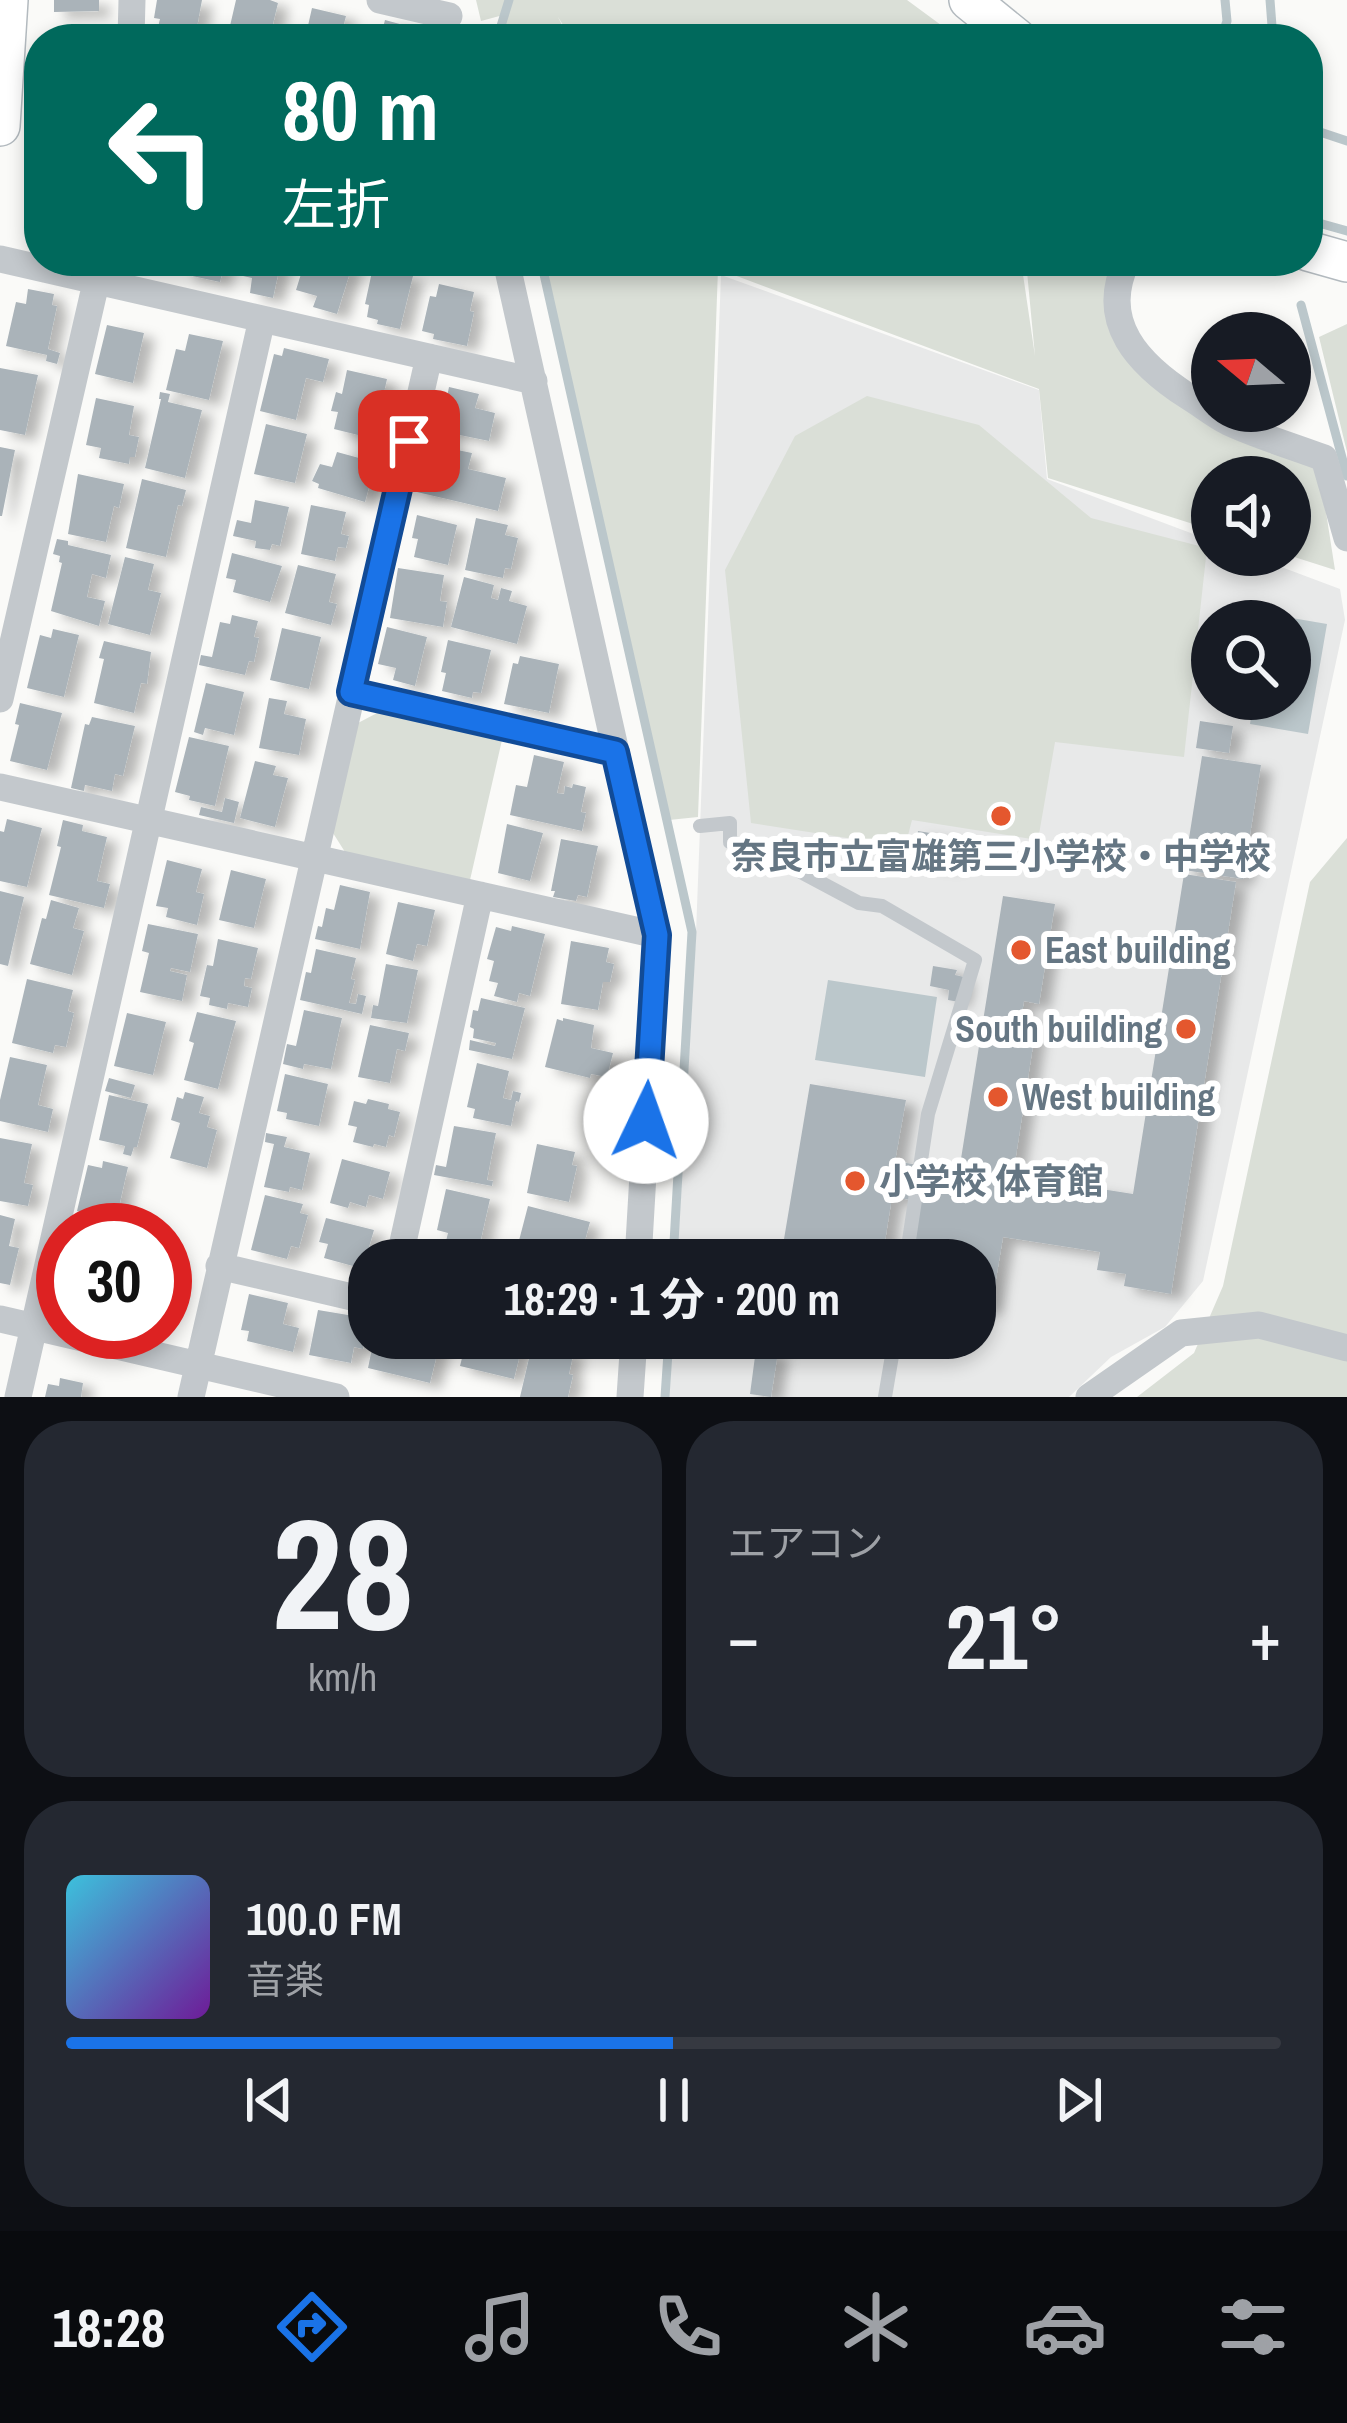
<!DOCTYPE html>
<html lang="ja">
<meta charset="utf-8">
<style>
:root{--surface:#171b24;--page:#242831;--text:#f1f3f6;--muted:#9ea1a6;--line:#363941;--accent:#1a73e8}
body{margin:0;font-family:"Archivo Narrow","Noto Sans JP",sans-serif;background:var(--page);color:var(--text);height:100vh;display:flex;flex-direction:column;font-size:45px;white-space:nowrap}
*{box-sizing:border-box;margin:0}
p{font-size:39px;color:var(--muted)}
.icon{flex:none;width:66px;height:66px;fill:none;stroke:currentColor;stroke-width:2;stroke-linecap:round;stroke-linejoin:round}
.map{position:relative;height:1397px;overflow:hidden}
.side{display:flex;flex-direction:column;gap:24px;padding:24px;background:#0d0f14;flex:1}
.side>*{flex:none}
.banner{position:absolute;left:24px;top:24px;width:1299px;height:252px;border-radius:48px;box-shadow:0 6px 18px #0003;background:#00695c;color:#fff;overflow:hidden}
.needle{width:78px;rotate:289deg}
.controls{position:absolute;left:1191px;top:312px;display:grid;gap:24px}
.controls a{display:grid;place-items:center;width:120px;height:120px;border-radius:50%;background:var(--surface);box-shadow:0 6px 18px #0003;font-size:60px}
.speed{position:absolute;left:36px;top:1203px;display:flex;gap:24px;font-size:60px;font-weight:700;text-align:center}
.speed>*{display:grid;place-content:center;width:156px;height:156px;border-radius:50%;background:var(--surface);box-shadow:0 6px 18px #0003;line-height:1}
.speed .limit{border:18px solid #d22;background:#fff;color:#111}
.pin{position:absolute;display:grid;place-items:center;width:102px;height:102px;color:#fff;margin:-51px;border-radius:24px;box-shadow:0 6px 18px #0006}
.me{position:absolute;width:132px;margin:-66px;rotate:3deg;stroke-linejoin:round;filter:drop-shadow(0 0 9px #0008)}
.turn{display:flex;align-items:center;gap:42px;height:252px;padding:0 60px;font-size:54px}
.turn .icon{width:156px;height:156px;stroke-width:2.5}
.turn b{display:block;font-size:84px;line-height:102px}
.big{font-size:90px;font-weight:700;line-height:1.1}
.side .tile{flex:1;display:flex;flex-direction:column;justify-content:center;gap:18px;min-width:0;padding:0 42px;border-radius:48px;background:var(--page)}
.side .dial{align-items:center;gap:0}
.dial b{font-size:156px;line-height:1}
.song{display:flex;align-items:center;gap:36px}
.cover{width:144px;height:144px;border-radius:18px;background:linear-gradient(135deg,hsl(190 70% 55%),hsl(280 70% 35%))}
.played{height:12px;border-radius:6px;background:linear-gradient(90deg,var(--accent) 50%,var(--line) 50%)}
.keys{display:flex;justify-content:space-around;direction:ltr}
.heat{display:flex;justify-content:space-between;align-items:center;font-size:66px;direction:ltr}
.side .tiles{flex:1;display:grid;gap:24px;grid-template-columns:1fr 1fr}
.tile:last-child{grid-column:span 2}
.trip{position:absolute;left:348px;top:1239px;width:648px;height:120px;border-radius:48px;background:var(--surface);box-shadow:0 6px 18px #0003;font-weight:700;line-height:120px;text-align:center}
.dock{display:flex;height:192px;justify-content:space-around;align-items:center;background:#090b0e;color:var(--muted)}
.dock .icon{width:84px;height:84px}
.dock .current{color:var(--accent)}
.dock b{font-size:54px;color:var(--text)}
.map>svg:first-child{display:block}
.built{fill:#e8e9e9;fill-rule:evenodd}
.green{fill:#dadfd7}
.water{fill:#bbc7cb}
.lines{fill:none;stroke-linecap:round;stroke-linejoin:round}
.stream{stroke:#bbc7cb;stroke-width:9}
.building{fill:#aab3b9;filter:url(#shadow)}
.secondary-casing{stroke:#b3babf;stroke-width:42}
.lane{stroke:#c3c8cc;stroke-width:14}
.street{stroke:#c3c8cc;stroke-width:27}
.secondary{stroke:#fff;stroke-width:39}
.route-casing{stroke:#114b97;stroke-width:30}
.route{stroke:#1a73e8;stroke-width:21}
.poi-dot{fill:#e4572e;stroke:#fff;stroke-width:4.5}
.labels{text-anchor:middle;stroke-width:12;stroke-linejoin:round;paint-order:stroke}
.poi-label{font-size:36px;font-weight:bold;fill:#657683;stroke:#fff;text-anchor:start}
</style>
<div class="map">
<svg width="1347" height="1397" viewBox="0 0 1347 1397">
<defs>
<filter id="shadow"><feDropShadow dx="11" dy="6" stdDeviation="6" flood-color="#0004"/></filter>
</defs>
<rect width="100%" height="100%" fill="#fafaf8"/>
<!-- built -->
<path class="built" d="M721,275L1039,390L1047,479L1212,541V555H1249L1340,589L1345,620L1203,1281L1165,1327L1111,1357L1069,1397H669L673,1338H975V1260H677L696,933ZM1212,621H1290V699H1212Z"/>
<!-- green -->
<path class="green" d="M476,0H907L960,39H572L558,17L569,39H499L507,14L481,21Z
M543,261H1021L1035,356L1026,261H1113L1112,334L1315,467L1321,480L1335,570L1288,555L1290,477H1212V530L1048,478L1039,389L718,269L698,817L669,820Z
M1347,324V452L1319,337Z
M867,396L979,425L1091,518L1207,548L1184,757L1055,742L1038,840L912,820L905,847L751,823L725,570L795,436Z
M379,712L502,740L470,880L345,852L333,833L358,723Z
M1347,838V1397H1137L1194,1353L1223,1286L1310,882Z"/>
<!-- water -->
<path class="water" d="M1269,614L1327,624L1308,734L1250,724L1254,699H1290V621H1268Z
M828,980L937,997L925,1077L815,1060Z"/>
<g class="lines">
<!-- stream -->
<path class="stream" d="M1270,0L1273,39
M497,39L509,0
M1221,39L1227,21L1225,0
M1308,128L1347,141
M1308,220L1347,231
M541,261L692,932L673,1260
M1301,305L1347,476
M665,1397L669,1338"/>
</g>
<!-- building -->
<path class="building" d="M54,0H99V11L54,12Z
M157,0H202L195,38L157,31L160,19L154,18Z
M236,0H270L278,3L272,28L279,30L276,39H227Z
M312,8L346,16L340,39H305Z
M385,20L411,27L407,39H380Z
M61,26L97,33L96,39H58Z
M37,175H39V236L26,234Z
M185,261H225L220,282L183,274Z
M246,261H281L273,298L250,293L252,278L243,276Z
M305,261L353,263L337,314L313,307L317,296L296,290Z
M373,267L413,276L400,329L377,324L378,320L367,317L369,305L365,304Z
M439,284L474,292L470,311L474,312L467,346L433,339L434,334L422,331L430,296L436,297Z
M28,289L54,294L52,305L57,306L48,349L60,353L57,364L46,361L47,355L6,346L16,302L26,304Z
M107,325L144,333L133,383L95,374Z
M189,334L223,341L209,400L166,390L176,349L185,351Z
M284,348L329,359L323,382L306,378L296,420L260,411L274,354L282,356Z
M0,368L38,375L25,435L0,430Z
M347,370L387,379L374,439L334,429L338,412L331,411L336,392L342,394Z
M449,387L479,394L475,408L495,413L489,441L440,431Z
M160,392L170,394L168,402L202,410L185,478L145,468L161,399H159Z
M96,398L134,406L129,435L139,437L135,457H130L129,464L99,458L101,448L86,445Z
M266,424L307,434L295,483L254,474Z
M428,444L472,453L468,469L506,478L498,511L417,492Z
M0,447L15,450L2,516H0Z
M337,452L370,461L366,474L372,476L365,502L318,488L319,484L312,481L320,464L332,467Z
M78,474L124,484L119,508L114,506L106,542L68,534Z
M142,479L186,490L182,506L178,505L166,557L126,548Z
M255,500L289,507L280,546L272,544L270,550L255,548L256,541L233,536L237,520L251,523Z
M311,505L346,512L341,534L349,536L346,548L338,547L335,561L301,554Z
M417,515L457,525L448,565L414,557L418,539L412,538Z
M476,518L508,525L505,535L518,538L511,569L505,568L503,578L465,570Z
M57,539L68,541V545L111,555L106,578L92,574L87,597L105,601L99,626L51,611L62,563L59,562L60,556L53,554Z
M232,553L282,566L270,602L233,592L236,580L226,578Z
M125,557L154,564L148,590L161,593L150,635L108,624Z
M298,565L336,574L329,602L337,604L331,625L285,613Z
M398,568L444,575L440,601L447,602L443,627L390,618Z
M464,577L494,585L491,598L498,600L501,588L512,591L509,601L527,606L517,644L451,627Z
M232,615L258,621L254,637L259,638L254,662L249,661L245,675L199,665L201,655L212,657L220,622L230,624Z
M387,627L427,637L415,686L393,680L396,668L378,664Z
M282,628L321,637L309,689L270,680Z
M53,629L79,635L64,697L27,688L40,635L51,638Z
M448,640L491,650L481,693L473,692L472,698L442,691L446,673L441,672Z
M104,641L151,652L147,684L141,683L134,713L94,703L104,659L99,658Z
M520,656L559,664L549,713L504,704L513,663L518,664Z
M206,683L244,692L234,735L205,728L203,735L194,732Z
M269,698L287,701L284,714L306,719L299,755L259,748Z
M20,703L62,713L47,770L10,761L19,725L15,724Z
M92,717L135,726L123,776L115,774L112,791L85,785L84,791L71,788L85,724L89,725Z
M1200,721L1233,726L1229,753L1196,748Z
M189,737L229,746L215,806L189,800L190,796L175,792Z
M534,755L564,762L557,793L564,794L565,786L572,788L573,784L586,787L581,812L586,813L582,831L510,815L516,785L527,787Z
M1202,756L1261,765L1243,879L1184,870Z
M255,761L276,766L273,775L288,778L275,827L240,818Z
M225,798L239,802L234,823L199,815L201,807L222,812Z
M7,819L42,828L27,887L0,881V831L4,832Z
M63,820L83,825L82,831L107,837L97,881L110,884L104,908L49,895L61,847L57,846Z
M507,824L543,833L530,881L498,873Z
M918,831L955,837L951,864L914,859Z
M561,839L598,846L587,897L578,895L576,901L553,897L555,891H551Z
M167,860L202,869L196,892L204,894L197,925L166,917L168,908L156,906Z
M231,870L266,879L254,928L219,920Z
M1184,874L1236,882L1171,1294L1124,1286L1126,1274L1097,1270L1100,1252L1003,1237L991,1309L975,1306V1260H910L922,1185L956,1190L1003,896L1055,904L1039,1004L1024,1001L1021,1017L1037,1020L1013,1175L1133,1194Z
M340,885L370,892L360,949L315,939L318,926L322,927L326,908L334,910Z
M0,891L24,897L8,966L0,964Z
M51,900L79,908L73,928L84,931L72,975L30,964L42,918L46,919Z
M398,902L435,910L427,946L417,944L413,961L386,954Z
M148,924L198,934L190,972L171,968L170,971L187,975L182,1001L140,992L149,953L142,951Z
M512,926L545,934L530,996L519,993L517,1002L494,996L498,983L489,981L494,961L487,959L496,927L511,931Z
M218,939L258,948L251,979L245,978L244,986L252,988L248,1007L228,1003L227,1009L209,1005L210,998L200,996L207,965L213,966Z
M571,941L609,948L606,962L614,964L610,982H603L598,1010L561,1004Z
M316,949L356,958L351,979L355,980L349,1003L356,1004L358,994L366,996L362,1014L300,1000L306,972L311,973Z
M386,964L418,970L407,1023L371,1018L373,1005L378,1006Z
M933,966L957,970L955,975L964,977L959,1002L948,1000L949,990L930,986Z
M27,979L73,990L68,1011L74,1013L66,1047L55,1045L53,1053L12,1043Z
M481,998L525,1008L512,1059L469,1050L470,1040L495,1046L496,1043L473,1038L474,1029L470,1027L473,1010L478,1011Z
M304,1010L342,1018L331,1069L304,1064L303,1069L283,1064L287,1044L296,1046Z
M197,1012L236,1021L218,1089L184,1080L194,1043L189,1041Z
M127,1013L166,1022L153,1075L114,1066Z
M563,1018L594,1025L591,1048L613,1053L607,1077L591,1074L590,1078L545,1067L557,1019L563,1021Z
M370,1025L409,1033L405,1051L397,1049L390,1083L358,1077Z
M10,1057L47,1065L38,1105L53,1109L48,1132L0,1121V1100Z
M477,1063L509,1071L503,1098L511,1100L513,1091L521,1093L519,1102L516,1101L511,1126L473,1118L475,1109L467,1107Z
M285,1074L328,1084L319,1126L286,1119L287,1113L277,1111Z
M109,1078L135,1085L131,1098L105,1091Z
M810,1084L906,1100L895,1161L918,1165L912,1200L892,1197L882,1260H797L781,1257Z
M185,1092L204,1097L199,1113L210,1116L207,1127L217,1130L207,1168L170,1158L180,1123L171,1120L177,1097L183,1099Z
M109,1095L148,1104L137,1147H134L131,1156L123,1154L125,1146L99,1140Z
M368,1099L389,1104L388,1109L400,1112L394,1137L389,1135L386,1147L374,1144L373,1147L353,1142L357,1127L348,1125L354,1101L366,1104Z
M454,1126L496,1133L487,1180L493,1181L492,1186L434,1175L436,1165L446,1167Z
M266,1133L287,1137L284,1147L310,1153L302,1190L290,1187L289,1192L264,1187L274,1144L265,1142Z
M0,1138L32,1144L24,1183L33,1185L28,1206L0,1201Z
M537,1144L575,1152L572,1165L577,1166L569,1202L527,1193Z
M342,1159L390,1172L383,1199L369,1195L366,1207L350,1202L348,1208L330,1203Z
M103,1161L128,1167L116,1220L77,1211L88,1165L102,1168Z
M446,1189L490,1199L479,1248L446,1241L448,1233L437,1230Z
M265,1195L303,1204L300,1213L308,1215L299,1248L291,1246L287,1259L251,1250Z
M528,1206L590,1222L583,1248L565,1243L560,1260H530L515,1256Z
M0,1215L15,1219L9,1246L19,1248L10,1285L0,1283Z
M326,1218L374,1230L367,1254H363L360,1268L324,1258L328,1244L319,1242Z
M165,1257L175,1259L171,1276L176,1277L167,1315Z
M249,1294L288,1303L283,1324L299,1328L293,1352L247,1341L249,1331L241,1330Z
M318,1310L354,1316L353,1321L368,1324L363,1349L354,1347L351,1363L309,1355Z
M400,1338H441L430,1383L368,1368L372,1348L403,1355L405,1345L399,1344Z
M467,1338H524L514,1379L460,1366Z
M544,1344L574,1351L569,1374L573,1375L568,1397H520L530,1354L542,1356Z
M756,1349L778,1352L771,1397L750,1394Z
M60,1378L83,1383L81,1397H45L48,1384L59,1386Z"/>
<g class="lines">
<!-- secondary casing -->
<g class="secondary-casing">
<path id="secondary" d="M969,0L1017,39
M0,126L8,0
M1308,251L1347,262"/>
</g>
<!-- lane -->
<path class="lane" d="M700,826L730,823V842L754,847L859,903L882,906L975,960L928,1114L906,1260
M885,1397L895,1338"/>
<!-- street -->
<path class="street" d="M380,0L449,16
M131,39L132,0
M0,259L534,381
M506,261L657,935L638,1260
M1127,261C1097,322 1139,365 1189,397C1202,405 1214,415 1228,422C1258,436 1292,446 1324,458L1347,538
M351,692L615,752
M0,699L101,261
M0,787L657,935
M399,1260L480,895
M219,1266L369,1301
M0,1319L336,1397
M18,1397L262,319
M191,1397L429,357
M630,1397L634,1338
M1089,1397L1181,1333L1259,1325L1347,1348"/>
<!-- secondary -->
<use href="#secondary" class="secondary"/>
</g>
<g class="lines">
<!-- route casing -->
<g class="route-casing">
<path id="route" d="M409,441L351,692L615,752L657,935L646,1121"/>
</g>
<!-- route -->
<use href="#route" class="route"/>
</g>
<!-- markers -->
<g class="poi-dot">
<circle cx="1001" cy="816" r="12"/>
<circle cx="1021" cy="950" r="12"/>
<circle cx="1186" cy="1029" r="12"/>
<circle cx="998" cy="1097" r="12"/>
<circle cx="855" cy="1181" r="12"/>
</g>
<g class="labels">
<!-- poi labels -->
<g class="poi-label">
<text x="1001" y="869" text-anchor="middle">奈良市立富雄第三小学校・中学校</text>
<text x="1045" y="963">East building</text>
<text x="1162" y="1042" text-anchor="end">South building</text>
<text x="1022" y="1110">West building</text>
<text x="879" y="1194">小学校 体育館</text>
</g>
</g>
</svg>
<div class="controls">
<a><svg class="needle" viewBox="-14 -14 28 28"><path d="M0-13l5 13h-10z" fill="#e53935"/><path d="M0 13l5-13h-10z" fill="#9ea1a6"/></svg></a>
<a><svg class="icon" aria-label="sound" viewBox="0 0 24 24"><path d="M4 9h4l5-4v14l-5-4H4zM17 9q2 3 0 6"/></svg></a>
<a><svg class="icon" aria-label="search" viewBox="0 0 24 24"><circle cx="10" cy="10" r="6"/><path d="M15 15l6 6"/></svg></a>
</div>
<div class="speed"><div class="limit">30</div></div>
<div class="pin" style="left:409px;top:441px;background:#d93025"><svg class="icon" aria-label="arrive" viewBox="0 0 24 24"><path d="M6 21V4h12l-3 4 3 4H6"/></svg></div>
<svg class="me" style="left:646px;top:1121px" viewBox="-20 -20 40 40"><circle r="19" fill="#fff"/><path d="M0-13L10 11 0 6-10 11z" fill="#1a73e8"/></svg>
<div class="trip">18:29 · 1 分 · 200 m</div>
<div class="banner">
<div class="turn"><svg class="icon" aria-label="left" viewBox="0 0 24 24"><path d="M17 20v-9H6M10 6l-5 5 5 5"/></svg><div><b>80 m</b>左折</div></div>
</div>
</div>
<section class="side">
<div class="tiles">
<div class="tile dial"><b>28</b><p>km/h</p></div>
<div class="tile"><p>エアコン</p>
<div class="heat"><a>−</a><b class="big">21°</b><a>+</a></div>
</div>
<div class="tile">
<div class="song"><i class="cover"></i><div><b>100.0 FM</b><p>音楽</p></div></div>
<div class="played"></div>
<div class="keys"><svg class="icon" aria-label="previous" viewBox="0 0 24 24"><path d="M18 5L8 12l10 7zM5 5v14"/></svg><svg class="icon" aria-label="pause" viewBox="0 0 24 24"><path d="M8 5v14M16 5v14"/></svg><svg class="icon" aria-label="next" viewBox="0 0 24 24"><path d="M6 5l10 7-10 7zM19 5v14"/></svg></div>
</div>
</div>
</section>
<nav class="dock">
<b>18:28</b>
<svg class="icon current" aria-label="directions" viewBox="0 0 24 24"><path d="M12 3l9 9-9 9-9-9zM9 14v-3h6M13 9l2 2-2 2"/></svg>
<svg class="icon" aria-label="music" viewBox="0 0 24 24"><path d="M9 18V5l10-2v13"/><circle cx="6" cy="18" r="3"/><circle cx="16" cy="16" r="3"/></svg>
<svg class="icon" aria-label="phone" viewBox="0 0 24 24"><path d="M5 4h4l2 5-3 2q2 4 5 5l2-3 5 2v4C11 20 4 13 5 4z"/></svg>
<svg class="icon" aria-label="climate" viewBox="0 0 24 24"><path d="M12 3v18M4 7l16 10M4 17L20 7"/></svg>
<svg class="icon" aria-label="car" viewBox="0 0 24 24"><path d="M5 17H2v-5l4-1 3-4h7l3 4 3 1v5h-3M9 17h6M6 11h13"/><circle cx="7" cy="17" r="2"/><circle cx="17" cy="17" r="2"/></svg>
<svg class="icon" aria-label="filters" viewBox="0 0 24 24"><path d="M4 7h16M4 17h16"/><circle cx="9" cy="7" r="2"/><circle cx="15" cy="17" r="2"/></svg>
</nav>
